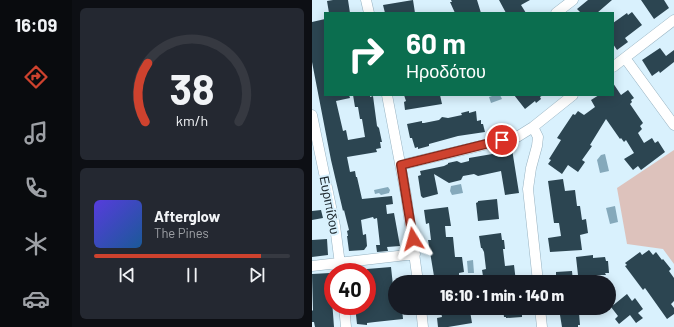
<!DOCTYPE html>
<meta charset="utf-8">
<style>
:root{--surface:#171b24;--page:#242831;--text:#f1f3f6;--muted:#9ea1a6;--line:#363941;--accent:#ce422e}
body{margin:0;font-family:Barlow,sans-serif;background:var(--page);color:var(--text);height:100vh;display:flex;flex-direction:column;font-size:15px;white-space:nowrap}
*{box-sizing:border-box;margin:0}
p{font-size:13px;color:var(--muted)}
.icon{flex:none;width:22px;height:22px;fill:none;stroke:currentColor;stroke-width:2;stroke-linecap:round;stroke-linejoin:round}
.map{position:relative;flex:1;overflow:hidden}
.sheet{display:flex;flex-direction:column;gap:8px;padding:8px;background:#0d0f14;width:240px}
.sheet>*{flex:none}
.banner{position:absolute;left:12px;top:12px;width:290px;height:84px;border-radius:0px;box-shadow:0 2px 10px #0003;background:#0b6e4f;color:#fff;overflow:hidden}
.speed{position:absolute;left:12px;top:263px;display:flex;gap:8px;font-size:20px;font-weight:700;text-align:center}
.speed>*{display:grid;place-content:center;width:52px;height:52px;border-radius:50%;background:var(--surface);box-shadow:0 2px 10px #0003;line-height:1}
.speed .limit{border:6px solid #d22;background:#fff;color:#111}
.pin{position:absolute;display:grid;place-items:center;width:34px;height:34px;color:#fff;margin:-17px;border:2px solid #fff;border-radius:50%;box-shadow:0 1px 4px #0007}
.me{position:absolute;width:44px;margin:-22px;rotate:352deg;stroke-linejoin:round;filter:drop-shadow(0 0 3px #0008)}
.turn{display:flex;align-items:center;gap:14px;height:84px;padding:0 16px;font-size:18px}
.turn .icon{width:52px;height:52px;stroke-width:2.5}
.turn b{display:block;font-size:28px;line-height:34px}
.sheet .widget{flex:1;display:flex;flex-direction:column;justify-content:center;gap:6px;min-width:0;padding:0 14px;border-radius:6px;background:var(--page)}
.sheet .dial{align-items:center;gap:0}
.dial svg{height:104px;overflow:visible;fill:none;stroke:var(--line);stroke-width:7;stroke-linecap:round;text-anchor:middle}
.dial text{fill:var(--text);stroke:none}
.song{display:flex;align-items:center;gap:12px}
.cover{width:48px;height:48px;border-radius:6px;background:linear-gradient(135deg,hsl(250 70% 55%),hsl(210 70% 35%))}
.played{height:4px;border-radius:2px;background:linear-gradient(90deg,var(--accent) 85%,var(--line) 85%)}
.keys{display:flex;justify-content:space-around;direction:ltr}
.trip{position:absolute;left:76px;top:275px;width:228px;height:40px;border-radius:20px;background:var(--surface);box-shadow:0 2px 10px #0003;font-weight:800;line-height:40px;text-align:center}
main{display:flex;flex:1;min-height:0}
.tab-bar{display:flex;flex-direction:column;width:72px;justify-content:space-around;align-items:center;background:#090b0e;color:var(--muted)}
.tab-bar .icon{width:28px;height:28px}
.tab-bar .on{color:var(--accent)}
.tab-bar b{font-size:18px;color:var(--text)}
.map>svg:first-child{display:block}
.green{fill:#ddc2bc}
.water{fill:#85a9bb}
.building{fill:#2c4551}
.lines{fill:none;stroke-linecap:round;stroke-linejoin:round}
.minor-casing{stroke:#96b2c1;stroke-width:11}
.minor{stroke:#fff;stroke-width:10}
.route-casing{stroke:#862b1e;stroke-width:10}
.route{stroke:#ce422e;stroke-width:7}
.labels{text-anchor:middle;stroke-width:4;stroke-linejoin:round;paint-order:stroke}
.street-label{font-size:13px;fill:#202b31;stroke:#d9f1fd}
</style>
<main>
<nav class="tab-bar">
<b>16:09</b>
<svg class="icon on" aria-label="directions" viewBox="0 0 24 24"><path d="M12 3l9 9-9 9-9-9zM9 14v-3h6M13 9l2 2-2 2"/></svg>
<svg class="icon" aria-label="music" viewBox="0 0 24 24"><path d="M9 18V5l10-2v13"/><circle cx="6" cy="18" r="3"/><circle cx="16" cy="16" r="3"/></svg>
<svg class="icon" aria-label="phone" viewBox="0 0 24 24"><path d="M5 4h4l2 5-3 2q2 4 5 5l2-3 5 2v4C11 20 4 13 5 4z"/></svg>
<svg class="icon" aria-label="climate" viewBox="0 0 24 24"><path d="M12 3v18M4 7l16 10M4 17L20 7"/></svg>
<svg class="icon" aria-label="car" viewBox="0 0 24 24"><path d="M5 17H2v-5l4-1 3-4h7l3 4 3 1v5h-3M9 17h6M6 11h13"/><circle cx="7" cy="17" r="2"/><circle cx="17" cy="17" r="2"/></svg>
</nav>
<section class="sheet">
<div class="widget dial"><svg viewBox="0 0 100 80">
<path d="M14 69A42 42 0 1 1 86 69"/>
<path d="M14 69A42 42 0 0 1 16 24" stroke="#ce422e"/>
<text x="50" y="56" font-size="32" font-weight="700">38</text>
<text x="50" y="72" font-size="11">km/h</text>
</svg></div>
<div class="widget">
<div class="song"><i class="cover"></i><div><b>Afterglow</b><p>The Pines</p></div></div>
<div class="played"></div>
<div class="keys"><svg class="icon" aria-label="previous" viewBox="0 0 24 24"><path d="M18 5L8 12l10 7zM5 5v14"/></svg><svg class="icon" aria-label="pause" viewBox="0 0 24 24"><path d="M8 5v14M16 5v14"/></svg><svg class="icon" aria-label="next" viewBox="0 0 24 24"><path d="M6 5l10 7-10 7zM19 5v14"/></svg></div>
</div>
</section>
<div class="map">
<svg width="362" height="327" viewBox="0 0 362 327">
<rect width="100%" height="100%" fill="#d9f1fd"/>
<!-- green -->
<path class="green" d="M362,150V264L351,249L315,244L305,188Z"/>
<!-- water -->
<path class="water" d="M183,95H188L190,99L179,103L177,97Z
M293,154L297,171L288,173L285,160L289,155Z
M149,184L151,193L140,195L138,191L139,186Z
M76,187L78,190L77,193L69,195L67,193L63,194L62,190Z
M303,206L306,222L298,224L294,208Z
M161,260L162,273H156L155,261Z"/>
<!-- building -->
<path class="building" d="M21,0H36L38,13H17L15,1Z
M101,0L103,13H73L71,5Z
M139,0H165L169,13H143L138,2H140Z
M187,0H218L209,5L214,13H194Z
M276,0H300L285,13H269L265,9Z
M329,0H352L357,8L342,19Z
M320,12L330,25L313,38L316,42L305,50L301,44V23L315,13L316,15Z
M13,19V95H37L38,98L24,101L31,131L34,130L36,140L53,137L50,119H48L46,107H43L41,95H58V97L61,96L65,126L67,128L70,142H68L69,148L64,149L65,152L35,157L38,172L43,171L44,177H45L50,199L80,196L81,204L74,205L75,214L82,213L88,246L75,247L76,251L65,252L64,245H68L65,218L62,219L61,217L49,220L51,235L54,234L55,246L52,250L37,251L35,236H36L35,231L37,230L32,210L31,211L19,160L0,62V22Z
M348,48L354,56L362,50V62L348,73L347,71L340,76L330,60Z
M301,83L309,95L316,90L322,98L319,100L320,102L318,104L331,123L328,126L330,129L326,133L332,143L340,138L343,143L346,141L353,152L329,170L326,166L321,170L312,159L322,153L314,140L312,142L309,138L308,139L294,119L278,145L280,146L270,160L273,162L266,172L256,165L250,174L236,164L239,160L237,159L249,140L245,138L261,114L263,115L266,111L272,115L283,107L279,100L287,95H301Z
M92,95H128L130,104L93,110L92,102L94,101Z
M202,95H231L228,97L229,99L224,103L223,101L213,109Z
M157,111V113L164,111L165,121L169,120V124H171L173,132L146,136L117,144V146L106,149V147L103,148L100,138H98L95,124L110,121V123H112L127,120L130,117L136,118L150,115L149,113Z
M200,149L207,193L193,195L189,171L166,176L162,174L151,176L149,180L137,183L122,174L126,194L111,198L109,196L106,176L109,175L108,171L132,166L136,164V163L145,161L149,163L157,161V158L186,153V151Z
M251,179L253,191L263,190L265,206H268L270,220L274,219L276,233L268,235L270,250L238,252L236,238L249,236L247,223H242L236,181Z
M185,199L187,219L166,221L164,203L166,202V201Z
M136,207L139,226H133L134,237H141L143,257H150L152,272L147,273V282H123L116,240H119L117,223L114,224L112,210Z
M9,210L11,218L0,220V211Z
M189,233L190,240H192L193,249H191L193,266L202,265L204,282H172L170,270L174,269L172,252L170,248H169L167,236Z
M15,239L16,255L0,257V240Z
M337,250L341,255L344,252L350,260L351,259L359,269L357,271L362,278V301L359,304L362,308V314L355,319L333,288L331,290L313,266L315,265L313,263L328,252L330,255Z
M281,255V258L293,257L294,261H296L297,273H293L294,275H266L264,257Z
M79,267L82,295H83V308H90L91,319L63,322L55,323V325L45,324L43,306H55V269Z
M260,271L261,282H239L238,275H244V272Z
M18,273L22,327H3L2,322H0V311L1,310L0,274Z
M315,294L320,301L323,298L331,309L326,313L331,318L324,323L318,315L307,324L303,319L306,316L299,307Z
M191,308H218V314L210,315V317L194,318V317H192Z
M146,310L147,312L158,311L160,323L136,327H126L125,318L130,317L129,312Z
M267,313L268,325H266V327H250L248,315Z"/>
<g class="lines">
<!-- minor casing -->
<g class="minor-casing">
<path id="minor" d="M54,0L57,13
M244,13L261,0
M313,58L362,125
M301,67L362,20
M75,95L94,195L106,282
M0,115L23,226L29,272
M221,127L226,137L225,146L219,168L216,189L226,282
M89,165L205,137L221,127L261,95
M0,266L103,254
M32,306L34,327
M109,308L111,327
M228,308L230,327"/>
</g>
<!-- minor -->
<use href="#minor" class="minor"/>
</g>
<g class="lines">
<!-- route casing -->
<g class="route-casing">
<path id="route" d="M101,239L89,165L190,140"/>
</g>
<!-- route -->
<use href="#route" class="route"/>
</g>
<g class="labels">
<!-- street labels -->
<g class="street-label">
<text transform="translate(18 205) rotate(79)" y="5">Ευριπίδου</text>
</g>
</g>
</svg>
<div class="speed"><div class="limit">40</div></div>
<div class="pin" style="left:190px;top:140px;background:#d93025"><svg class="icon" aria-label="arrive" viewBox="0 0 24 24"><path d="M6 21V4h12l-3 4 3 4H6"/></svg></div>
<svg class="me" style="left:101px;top:239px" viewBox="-20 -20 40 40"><path d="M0-17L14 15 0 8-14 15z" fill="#ce422e" stroke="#fff" stroke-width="4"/></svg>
<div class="trip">16:10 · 1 min · 140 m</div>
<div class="banner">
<div class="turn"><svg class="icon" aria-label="right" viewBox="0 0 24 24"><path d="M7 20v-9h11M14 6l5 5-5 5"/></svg><div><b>60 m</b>Ηροδότου</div></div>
</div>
</div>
</main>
